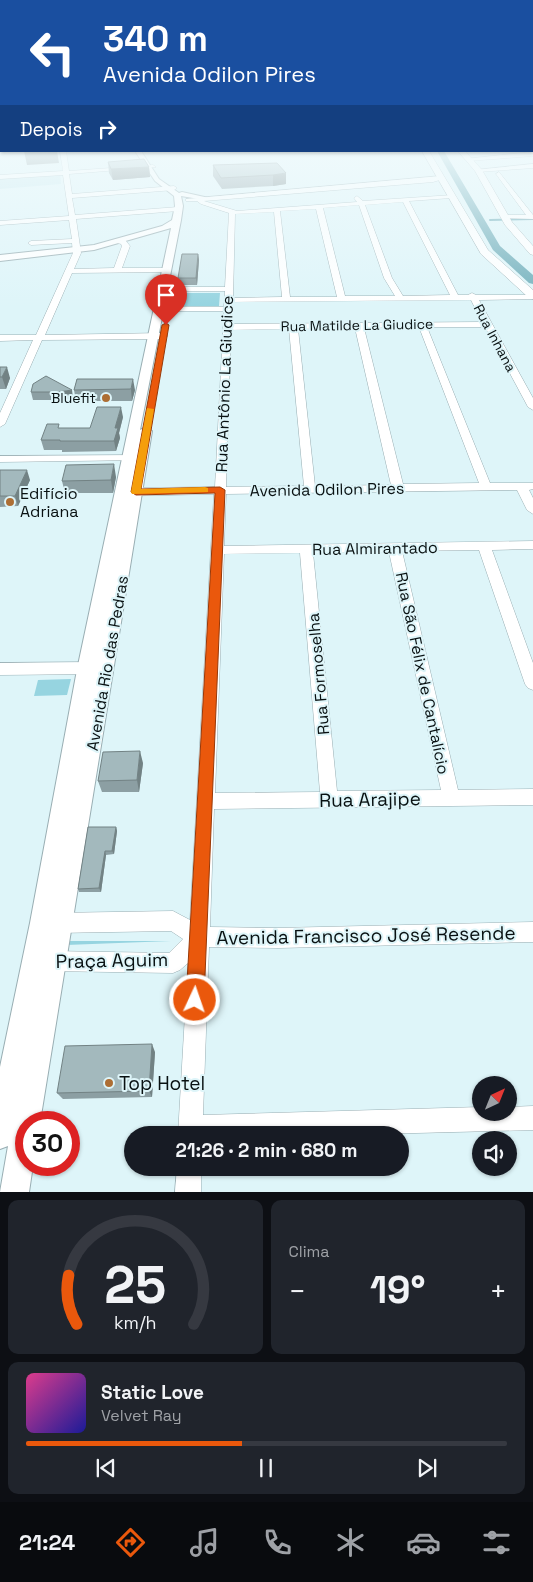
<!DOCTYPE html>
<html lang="pt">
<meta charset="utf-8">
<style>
:root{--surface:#171b24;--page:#20242c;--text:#f1f3f6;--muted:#9ea1a6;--line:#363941;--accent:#ea580c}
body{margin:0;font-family:"Space Grotesk",sans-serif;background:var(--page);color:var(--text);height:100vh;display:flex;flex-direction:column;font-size:19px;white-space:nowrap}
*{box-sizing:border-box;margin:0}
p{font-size:16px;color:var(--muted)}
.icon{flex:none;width:28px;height:28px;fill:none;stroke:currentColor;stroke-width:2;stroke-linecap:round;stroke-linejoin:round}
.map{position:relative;height:1192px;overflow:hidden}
.details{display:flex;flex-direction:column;gap:8px;padding:8px;background:#0d0f14;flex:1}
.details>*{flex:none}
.hud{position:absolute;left:0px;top:0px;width:534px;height:152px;box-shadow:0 1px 4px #0004;background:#1a4fa0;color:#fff;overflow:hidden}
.needle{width:32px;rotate:43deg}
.fabs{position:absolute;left:472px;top:1076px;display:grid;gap:10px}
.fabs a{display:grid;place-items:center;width:45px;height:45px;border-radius:50%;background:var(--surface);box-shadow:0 1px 4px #0004;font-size:25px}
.speed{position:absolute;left:15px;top:1111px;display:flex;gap:10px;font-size:25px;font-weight:700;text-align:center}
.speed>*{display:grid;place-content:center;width:65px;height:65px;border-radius:50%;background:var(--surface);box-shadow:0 1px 4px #0004;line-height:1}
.speed .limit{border:8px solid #d22;background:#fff;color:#111}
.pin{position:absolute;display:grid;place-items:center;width:42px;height:42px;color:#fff;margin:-51px -21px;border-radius:50% 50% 50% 0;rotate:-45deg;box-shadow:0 0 5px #0007}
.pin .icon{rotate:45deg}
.me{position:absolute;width:55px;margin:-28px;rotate:3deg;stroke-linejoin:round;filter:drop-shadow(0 0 4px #0008)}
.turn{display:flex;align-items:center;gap:18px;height:105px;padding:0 20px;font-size:22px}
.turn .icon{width:65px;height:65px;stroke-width:2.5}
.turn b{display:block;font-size:35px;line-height:42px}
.then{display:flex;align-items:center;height:48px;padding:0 20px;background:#0003;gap:10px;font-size:19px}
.big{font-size:38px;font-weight:700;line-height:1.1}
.details .widget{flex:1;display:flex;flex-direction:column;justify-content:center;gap:8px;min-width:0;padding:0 18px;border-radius:10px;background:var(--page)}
.details .dial{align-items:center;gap:0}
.dial svg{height:130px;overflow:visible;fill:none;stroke:var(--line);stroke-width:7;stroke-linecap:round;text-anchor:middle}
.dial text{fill:var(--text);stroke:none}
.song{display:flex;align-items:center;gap:15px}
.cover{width:60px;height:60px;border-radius:8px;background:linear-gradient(135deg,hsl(330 70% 55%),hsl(240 70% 35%))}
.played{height:5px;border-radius:2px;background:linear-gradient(90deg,var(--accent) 45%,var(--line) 45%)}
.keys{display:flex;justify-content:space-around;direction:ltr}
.heat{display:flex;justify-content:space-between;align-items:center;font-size:28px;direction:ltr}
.details .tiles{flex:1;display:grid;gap:8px;grid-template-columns:1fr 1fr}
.widget:last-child{grid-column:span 2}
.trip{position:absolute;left:124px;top:1126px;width:285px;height:50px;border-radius:25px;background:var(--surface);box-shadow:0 1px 4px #0004;font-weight:700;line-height:50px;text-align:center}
.dock{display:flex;height:80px;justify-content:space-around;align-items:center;background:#090b0e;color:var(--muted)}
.dock .icon{width:35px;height:35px}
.dock .current{color:var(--accent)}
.dock b{font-size:22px;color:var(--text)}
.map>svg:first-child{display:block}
.built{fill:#c9e9ef}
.green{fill:#96d4e0}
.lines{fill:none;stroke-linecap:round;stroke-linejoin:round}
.stream{stroke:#71afbb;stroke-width:2}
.river{fill:#71afbb;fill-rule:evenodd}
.minor-casing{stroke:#99aeb3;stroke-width:1}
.major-casing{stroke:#99aeb3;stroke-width:2}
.highway-casing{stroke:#99aeb3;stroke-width:1}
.minor{fill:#fff;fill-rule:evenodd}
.major{fill:#fff;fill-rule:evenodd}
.highway{fill:#fff;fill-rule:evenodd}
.wall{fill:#8c9fa3}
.shaded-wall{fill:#728284}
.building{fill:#a3b9bd;stroke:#728284}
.route{fill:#ea580c;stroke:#983908}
.slow{fill:#f59e0b}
.poi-dot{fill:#ad6e34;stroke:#def5f9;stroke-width:2}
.labels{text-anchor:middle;stroke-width:4;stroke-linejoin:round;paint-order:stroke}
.far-street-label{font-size:14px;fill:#091112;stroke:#def5f9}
.far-poi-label{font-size:14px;fill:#091112;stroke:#def5f9;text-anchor:end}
.street-label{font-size:16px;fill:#091112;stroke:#def5f9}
.poi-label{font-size:16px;fill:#091112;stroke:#def5f9;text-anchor:start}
.near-street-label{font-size:19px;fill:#091112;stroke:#def5f9}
.near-poi-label{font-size:19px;fill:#091112;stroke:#def5f9;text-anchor:start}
</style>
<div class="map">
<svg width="533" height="1192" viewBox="0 0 533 1192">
<rect width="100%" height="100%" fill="#def5f9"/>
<!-- built -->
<path class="built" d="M60,174L61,184L0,189V178Z"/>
<!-- green -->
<path class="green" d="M177,293H220L219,306H175Z
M71,679L67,695L34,696L38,680Z
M66,941H171L66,945Z"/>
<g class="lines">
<!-- stream -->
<path class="stream" d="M490,220L533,219"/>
<!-- river -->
<path class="river" d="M437,151H444L500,246L533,275V284L529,283L493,250Z"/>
<!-- minor casing -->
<g class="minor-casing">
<path id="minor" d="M0,141H1V143L0,144Z
M532,141H533V145H532Z
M60,151H66L69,171L153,165L156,167L69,174L72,194L174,186L177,188L174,190L72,198L75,215L178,207L181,209L178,211L76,219L81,253L74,269L114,268L122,246L121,244L114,242L113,241L116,239L126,241L130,246L122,268H167L171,270L167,272L72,273L45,335L164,333L168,336L164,339L42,340L5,424L0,427V413L33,340L0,341V335H36L73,253L72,243L31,245L28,243L31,241L72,239L69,220L0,225V221L69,216L63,175L0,179V175L63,171Z
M533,152V156L468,161L465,159Z
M533,164V168L478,172L475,170Z
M499,172L533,215V219L502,218V216L504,215H526L496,174Z
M441,176L443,179L433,182L204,201L237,211L357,202L354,198L357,196L363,201L453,195L451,198L409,201L458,295H468L472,293L476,295H533V299L479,300L533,398V410L528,407L485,327H427L490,483H533V489L529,490L533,498V514L527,510L517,490L226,494L224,546L533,541V549L492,550L533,663V690L528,688L525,684L479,550L402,551L458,790L533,789V805L214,809L210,927L278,928L533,922V942L278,948L209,947L203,1115L481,1107V1112H509V1107L533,1106V1130L340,1135H178L188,963L180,970L173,973L48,971L41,968L38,961L41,954L48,951L169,953L183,939L171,931L54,933L47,930L44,923L47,916L54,913L173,911L190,920L214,494L124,496L118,492L124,488L215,487L224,311H159L155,309L159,307H224L225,291H163L159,289L163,287H225L229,213L201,204L197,201H186V199ZM403,202L450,295L403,296L392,278L365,205ZM359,205L384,278L395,296H345L323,208ZM316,209L337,297H290L280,211ZM274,212L282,297L233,298L235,214ZM471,300L482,322L232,324V302ZM419,327L479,483L403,484L364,328ZM355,328L391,485L315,486L298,329ZM289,329L304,486L226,487L231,330ZM389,552L441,790L337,791L313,553ZM300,553L320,792L215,793L224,554Z
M139,455L143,456L145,458L143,460L0,462V456Z
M94,662L99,664L102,668L99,672L94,674L0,675V663Z
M177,1168H201V1192H175Z"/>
</g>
<!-- major casing -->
<g class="major-casing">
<path id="major" d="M135,151H141L159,179L179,193L182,192L209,198L205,200L181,196L183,206L181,220L140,430L146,427L152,431L40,1122H26V1165H33L29,1192H0L8,1146L0,1149V1067L30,923L77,670L171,228L94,250L0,261V255L94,245L162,226L172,220L175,206L174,196L155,181Z"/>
</g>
<!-- highway casing -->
<g class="highway-casing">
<path id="highway" d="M422,151H429L488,250L533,290V299L529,298L481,254Z
M458,151H465L482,170L512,222L533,246V255L530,254L505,225L475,171Z"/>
</g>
<!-- minor -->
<use href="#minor" class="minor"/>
<!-- major -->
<use href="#major" class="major"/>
<!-- highway -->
<use href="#highway" class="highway"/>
</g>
<!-- wall -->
<path class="wall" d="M108,162L149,167L150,177L113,180L109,173Z
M277,163L286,184L273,186L222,189L213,176V165Z
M198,254L199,260L197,285H179L178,278Z
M0,367L10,378L6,389H0Z
M46,376L73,398L60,400H33L31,392Z
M77,379L135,390L132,401H76L74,390Z
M123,417L119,433L120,438L116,451L62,452V450H44L41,440L60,428H90Z
M0,470L30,480L18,506L0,507Z
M116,477L113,493H65L62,481Z
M143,763L139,792H102L98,781Z
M116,827L117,831L114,854L106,855L101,892H79L78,889Z
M155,1052L152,1097L63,1099L57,1093Z"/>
<!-- shaded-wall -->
<path class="shaded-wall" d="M24,151H57L59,163L27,165Z
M149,167L150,177L113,180L111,169Z
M286,173V184L273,186V175Z
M198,254L199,260L197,285L196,278Z
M7,367L10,378L6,389L2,377Z
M133,379L135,390L132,401L131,389Z
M72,390L73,398L60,400L58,392Z
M121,407L123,417L119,433L120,438L116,451L114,441L115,428Z
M114,464L116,477L113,493L111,480Z
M27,470L30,480L18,506L15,496Z
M140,751L143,763L139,792L137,780Z
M116,827L117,831L114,854L112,851Z
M105,851L106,855L101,892L99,888Z
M152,1044L155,1052L152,1097L149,1091Z"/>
<!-- building -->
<path class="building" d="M144,159L149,167L111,169L108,162Z
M277,163L286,173L273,175L221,178L213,165Z
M182,254H198L196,278H178Z
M0,367H7L2,377H0Z
M46,376L72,390L58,392H31L33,384Z
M77,379H133L131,389L74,390Z
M97,407H121L115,428H118L114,441H60V440H41L47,424H59L58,428H90Z
M114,464L111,480L62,481L66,465Z
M0,470H27L15,496H0Z
M140,751L137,780L98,781L103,752Z
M88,827H116L112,851H105L99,888L78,889Z
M152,1044L149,1091L57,1093L65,1046Z"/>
<!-- sky -->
<linearGradient id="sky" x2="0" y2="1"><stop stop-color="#78b2d6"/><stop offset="0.46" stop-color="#f0fafc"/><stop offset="1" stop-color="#f0fafc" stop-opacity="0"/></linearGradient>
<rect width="533" height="308" fill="url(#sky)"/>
<!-- route -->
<path class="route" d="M166,323L169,325L141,489L220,487L225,490L204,1000L202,1006L195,1009L189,1006L186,1000L215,493L136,495L131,492L162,325Z"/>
<!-- slow -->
<path class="slow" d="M147,408L154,409L141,489L205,487L208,488V492L132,494L131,492Z"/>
<!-- markers -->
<g class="poi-dot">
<circle cx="106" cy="398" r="5"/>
<circle cx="10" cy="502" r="5"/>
<circle cx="109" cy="1083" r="5"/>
</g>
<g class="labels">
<!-- far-street labels -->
<g class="far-street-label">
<text transform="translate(357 325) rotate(-1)" y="5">Rua Matilde La Giudice</text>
<text transform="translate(495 338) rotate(62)" y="5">Rua Inhana</text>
</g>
<!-- far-poi labels -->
<g class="far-poi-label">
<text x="96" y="403">Bluefit</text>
</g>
<!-- street labels -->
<g class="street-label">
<text transform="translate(224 384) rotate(-88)" y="6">Rua Antônio La Giudice</text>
<text transform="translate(327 489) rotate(-1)" y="6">Avenida Odilon Pires</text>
<text transform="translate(375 548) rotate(-1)" y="6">Rua Almirantado</text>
<text transform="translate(107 663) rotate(-80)" y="6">Avenida Rio das Pedras</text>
<text transform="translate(423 673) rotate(78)" y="6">Rua São Félix de Cantalício</text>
<text transform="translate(318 674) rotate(-95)" y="6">Rua Formoselha</text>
</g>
<!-- poi labels -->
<g class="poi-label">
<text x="20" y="499">Edifício<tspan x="20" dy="18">Adriana</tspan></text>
</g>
<!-- near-street labels -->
<g class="near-street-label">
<text transform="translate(370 799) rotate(-1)" y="7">Rua Arajipe</text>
<text transform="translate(366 935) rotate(-1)" y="7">Avenida Francisco José Resende</text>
<text transform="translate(112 960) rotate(-1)" y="7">Praça Aguim</text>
</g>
<!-- near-poi labels -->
<g class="near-poi-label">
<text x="119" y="1090">Top Hotel</text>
</g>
</g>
</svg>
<div class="fabs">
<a><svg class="needle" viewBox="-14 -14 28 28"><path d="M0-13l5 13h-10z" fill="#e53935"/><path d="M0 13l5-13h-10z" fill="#9ea1a6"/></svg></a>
<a><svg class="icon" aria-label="sound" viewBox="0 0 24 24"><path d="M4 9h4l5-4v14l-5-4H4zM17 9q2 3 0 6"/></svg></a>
</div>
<div class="speed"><div class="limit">30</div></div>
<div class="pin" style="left:166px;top:325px;background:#d93025"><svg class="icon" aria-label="arrive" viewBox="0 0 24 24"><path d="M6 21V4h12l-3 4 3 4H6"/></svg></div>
<svg class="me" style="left:195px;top:1000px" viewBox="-20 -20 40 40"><circle r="17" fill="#ea580c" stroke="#fff" stroke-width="3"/><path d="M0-11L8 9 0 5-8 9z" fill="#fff"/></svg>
<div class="trip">21:26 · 2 min · 680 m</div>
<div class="hud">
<div class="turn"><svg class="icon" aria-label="left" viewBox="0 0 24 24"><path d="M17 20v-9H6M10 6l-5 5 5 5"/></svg><div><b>340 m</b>Avenida Odilon Pires</div></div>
<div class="then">Depois<svg class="icon" aria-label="right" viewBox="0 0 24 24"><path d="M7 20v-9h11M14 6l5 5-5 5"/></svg></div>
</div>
</div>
<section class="details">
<div class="tiles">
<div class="widget dial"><svg viewBox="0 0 100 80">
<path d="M14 69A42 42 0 1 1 86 69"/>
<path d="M14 69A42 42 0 0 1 9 39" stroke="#ea580c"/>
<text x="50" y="56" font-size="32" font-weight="700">25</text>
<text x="50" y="72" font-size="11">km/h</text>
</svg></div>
<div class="widget"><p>Clima</p>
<div class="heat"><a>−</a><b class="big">19°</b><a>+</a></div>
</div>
<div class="widget">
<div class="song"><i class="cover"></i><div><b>Static Love</b><p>Velvet Ray</p></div></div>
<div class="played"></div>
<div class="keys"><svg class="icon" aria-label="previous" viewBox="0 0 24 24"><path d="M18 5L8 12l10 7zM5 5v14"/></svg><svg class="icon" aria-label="pause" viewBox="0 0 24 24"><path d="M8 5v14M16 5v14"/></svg><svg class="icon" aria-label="next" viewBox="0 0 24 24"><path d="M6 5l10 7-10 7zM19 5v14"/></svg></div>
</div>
</div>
</section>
<nav class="dock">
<b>21:24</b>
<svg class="icon current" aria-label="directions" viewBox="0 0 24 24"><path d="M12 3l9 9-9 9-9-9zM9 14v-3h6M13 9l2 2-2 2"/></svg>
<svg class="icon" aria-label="music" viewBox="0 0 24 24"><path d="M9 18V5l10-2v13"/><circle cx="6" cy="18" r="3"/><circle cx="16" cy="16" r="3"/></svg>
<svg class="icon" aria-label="phone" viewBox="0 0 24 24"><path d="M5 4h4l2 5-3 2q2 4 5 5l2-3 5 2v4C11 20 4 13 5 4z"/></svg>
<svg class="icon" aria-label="climate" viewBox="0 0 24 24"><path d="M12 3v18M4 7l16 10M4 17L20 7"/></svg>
<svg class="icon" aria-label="car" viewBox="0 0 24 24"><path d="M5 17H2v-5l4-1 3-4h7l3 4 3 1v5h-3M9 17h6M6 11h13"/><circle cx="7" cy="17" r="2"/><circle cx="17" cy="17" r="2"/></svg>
<svg class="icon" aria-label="filters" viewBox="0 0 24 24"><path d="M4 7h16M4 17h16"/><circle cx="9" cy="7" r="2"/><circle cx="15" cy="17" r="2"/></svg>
</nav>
